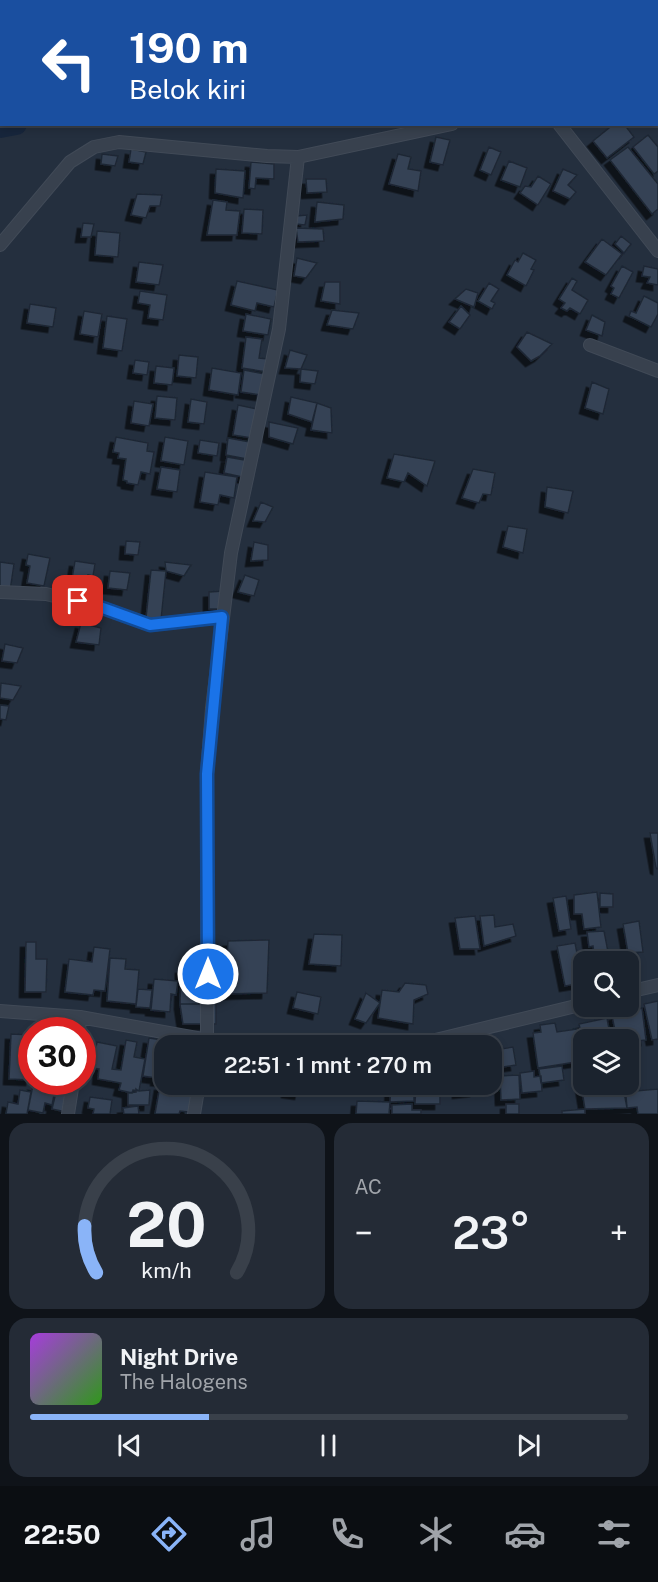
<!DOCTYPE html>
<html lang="id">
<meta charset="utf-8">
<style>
:root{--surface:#1b232e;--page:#242b36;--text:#f1f3f6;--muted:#a0a4aa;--line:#39404a;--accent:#8ab4f8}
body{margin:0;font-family:"Public Sans",sans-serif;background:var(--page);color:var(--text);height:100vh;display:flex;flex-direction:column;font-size:22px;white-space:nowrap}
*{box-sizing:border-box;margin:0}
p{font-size:20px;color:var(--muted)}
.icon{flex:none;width:33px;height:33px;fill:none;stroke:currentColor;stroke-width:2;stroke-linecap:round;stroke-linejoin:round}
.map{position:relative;height:1114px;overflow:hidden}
.sheet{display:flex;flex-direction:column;gap:9px;padding:9px;background:#0f1319;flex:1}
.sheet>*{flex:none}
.guide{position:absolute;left:0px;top:0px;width:658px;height:126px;box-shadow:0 3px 9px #0003,0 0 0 2px var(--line);background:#1a4fa0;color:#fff;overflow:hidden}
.fabs{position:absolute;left:573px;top:951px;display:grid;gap:12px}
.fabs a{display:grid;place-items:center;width:66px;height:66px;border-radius:12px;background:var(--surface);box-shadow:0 3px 9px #0003,0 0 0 2px var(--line);font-size:30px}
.speed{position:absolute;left:18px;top:1017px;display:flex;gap:12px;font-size:30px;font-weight:700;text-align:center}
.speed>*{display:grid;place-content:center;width:78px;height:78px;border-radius:50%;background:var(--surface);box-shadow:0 3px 9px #0003,0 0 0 2px var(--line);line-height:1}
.speed .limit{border:9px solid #d22;background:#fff;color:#111}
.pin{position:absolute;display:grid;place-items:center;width:51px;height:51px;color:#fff;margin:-26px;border-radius:12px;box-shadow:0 3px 9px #0006}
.me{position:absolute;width:66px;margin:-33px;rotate:0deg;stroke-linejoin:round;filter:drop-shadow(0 0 4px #0008)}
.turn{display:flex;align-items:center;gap:21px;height:126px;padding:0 30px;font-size:27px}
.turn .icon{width:78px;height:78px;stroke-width:2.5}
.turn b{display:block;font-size:42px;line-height:51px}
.big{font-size:45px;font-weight:600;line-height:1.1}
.sheet .card{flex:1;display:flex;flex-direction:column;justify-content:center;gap:9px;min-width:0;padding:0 21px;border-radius:18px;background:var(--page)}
.sheet .dial{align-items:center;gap:0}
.dial svg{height:156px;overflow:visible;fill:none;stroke:var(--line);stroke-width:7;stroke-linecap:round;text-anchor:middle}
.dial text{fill:var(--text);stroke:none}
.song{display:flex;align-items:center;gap:18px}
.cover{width:72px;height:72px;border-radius:9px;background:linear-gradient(135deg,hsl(280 70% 55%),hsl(110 70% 35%))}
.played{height:6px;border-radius:3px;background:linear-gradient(90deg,var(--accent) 30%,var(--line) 30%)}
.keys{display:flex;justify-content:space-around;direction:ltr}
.heat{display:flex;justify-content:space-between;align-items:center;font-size:33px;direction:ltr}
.sheet .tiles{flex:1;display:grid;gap:9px;grid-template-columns:1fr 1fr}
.card:last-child{grid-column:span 2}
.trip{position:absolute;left:154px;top:1035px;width:348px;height:60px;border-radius:18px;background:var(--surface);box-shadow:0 3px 9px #0003,0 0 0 2px var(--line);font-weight:600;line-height:60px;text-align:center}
.menu{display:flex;height:96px;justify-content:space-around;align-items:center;background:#0b0e12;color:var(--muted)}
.menu .icon{width:42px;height:42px}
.menu .current{color:var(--accent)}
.menu b{font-size:27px;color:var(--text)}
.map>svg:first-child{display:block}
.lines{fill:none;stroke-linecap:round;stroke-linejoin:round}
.river{stroke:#17263c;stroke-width:22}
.building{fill:#364354;stroke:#1f2835;stroke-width:1.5;filter:url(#shadow)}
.street-casing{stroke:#414a57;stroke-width:14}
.street{stroke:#38414e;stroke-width:12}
.route-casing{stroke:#114b97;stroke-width:15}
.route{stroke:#1a73e8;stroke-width:10}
</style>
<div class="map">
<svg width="658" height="1114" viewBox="0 0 658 1114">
<defs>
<filter id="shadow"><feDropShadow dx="-5.5" dy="5.5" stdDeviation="0" flood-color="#0009"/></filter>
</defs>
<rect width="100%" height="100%" fill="#242f3e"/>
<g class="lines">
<!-- river -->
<path class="river" d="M491,2L493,0
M0,127L16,124"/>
</g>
<!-- building -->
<path class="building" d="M614,124H624L634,137L607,158L593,141Z
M648,135L658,147V171L654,174L633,147Z
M436,137L450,140L443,165L430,162Z
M489,147L501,152L491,175L480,170Z
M628,147L658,184V209L652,214L610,160Z
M131,149L146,152L143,164L129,162Z
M102,154L118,156L115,166L101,164Z
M398,154L411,157L408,169L421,171L418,191L389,184Z
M509,161L527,168L520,187L501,180Z
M251,162L274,164V179L256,178L255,189L249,188Z
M216,169L245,171L243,198L215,193Z
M563,169L577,175L568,185L576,192L570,199L553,191Z
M538,176L551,184L538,205L520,193L525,186L531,187Z
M306,179H326L327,192L307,193Z
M137,194L162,195L160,206H150L146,218L131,215Z
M213,200L227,202L226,210L240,211L237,235H207Z
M317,202L344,205L343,219L315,222Z
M244,209L263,210L262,234L242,233Z
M307,215L305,225L296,224L297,216Z
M83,223L94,224L91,237H81Z
M296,228L323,229L324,241L298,242Z
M97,231L120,233L118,257L95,255Z
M621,236L631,244L624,253L615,244Z
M602,239L622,254L606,275L585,262Z
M523,253L536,260L531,269L534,270L526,286L507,275L515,260L518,262Z
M297,258L317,263L306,278L294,276Z
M139,262L163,265L159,285L136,282Z
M622,266L633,272L619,298L611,294L614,288L611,286Z
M644,266L658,269V285L647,283L650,277L642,276Z
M572,278L577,281L572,290L588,300L580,314L570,308L567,311L561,308L565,303L559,299Z
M237,281L278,290L274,307L257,303L255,311L231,305Z
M325,282H340V304L321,301Z
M489,283L499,289L491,301L495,303L492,309L478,301Z
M466,289L478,293L474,307L455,299Z
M140,291L167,295L163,320L148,318L150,305L138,303Z
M644,296L658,303V314L651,327L629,316L631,311L636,313Z
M30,304L56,308L53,327L27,323Z
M461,306L470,315L460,329L449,322Z
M332,310L359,313L353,329L327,325Z
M84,311L102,314L98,337L80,334Z
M246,314L271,319L268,335L243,331Z
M592,315L605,322L602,336L586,330Z
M107,316L127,319L122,351L103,348Z
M527,332L552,344L540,356L531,361L517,347Z
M246,337L262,339L259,358L269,359L267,372L242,368Z
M290,350L307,355L301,369L285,368Z
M179,355L198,357L196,378L177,376Z
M135,360L149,362L147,375L133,373Z
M156,366L174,368L172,385L154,383Z
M212,368L241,373L238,395L209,390Z
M301,369L318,371L315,384L300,382Z
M244,370L265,374L261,395L241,392Z
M592,382L609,389L603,414L585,408Z
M157,396L177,398L175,420L155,418Z
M291,397L317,403L312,422L288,414Z
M191,399L207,402L204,424L188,422Z
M134,401L153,404L149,426L131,423Z
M317,403L331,408L332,433L311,430Z
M238,405L257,409L252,438L233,435Z
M269,422L298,428L293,444L269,437Z
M116,437L148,443L147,451L154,452L150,474L141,472L138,485L127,483V481L123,480L126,459L118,458L119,453L113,452Z
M165,437L188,441L184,465L161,461Z
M228,438L250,442L247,459L226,455Z
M200,440L219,443L217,456L198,453Z
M394,454L435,461L427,486L408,473L404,482L387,478Z
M227,457L250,461L247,478L224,473Z
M161,467L180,470L177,492L157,489Z
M473,469L495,473L491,495L483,494L479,503L462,498Z
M205,472L237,477L234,498L220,495L218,505L200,502Z
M547,487L573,491L568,513L545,507Z
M261,502L273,507L265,522L253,521Z
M508,526L527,529L523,553L503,547Z
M126,541L140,542L138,555L125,554Z
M254,542L268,545V560L251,561Z
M28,554L50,558L44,586L27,583L30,566L26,565Z
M75,561L95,564L93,576L88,575L86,593L70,591Z
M0,562L14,564L10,591L0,590Z
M165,562L191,565L184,576L166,571Z
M151,570L166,571L161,620L146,618Z
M110,571L130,573L127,590L108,588Z
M245,575L259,580L254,596L238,592Z
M224,591V609H209V592Z
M81,623L101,628L99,645L76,642Z
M5,644L23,648L17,663L2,661Z
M1,683L21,686L13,700L0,698Z
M0,705L9,706L6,720L0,719Z
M650,833H658V869L656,868Z
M597,892L601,927L584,929L582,914H574V895Z
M600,893L613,894V907H600Z
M566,896L571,929L559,931L553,898Z
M494,915L495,927L513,924L516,936L484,946L480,916Z
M475,916L480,949H460L455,918Z
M639,921L643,952L628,953L623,924Z
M604,931L610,962H595L593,946L589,947L587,932Z
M314,934L342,935L341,966L309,964Z
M267,940H269L267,993L225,994L228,941Z
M26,942H36V959H47L46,992H25Z
M575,943L583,983L565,986L557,946Z
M94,947L110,949L105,991L94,990L93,995L65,992L69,959L92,962Z
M110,958L126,959L125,969L139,970L136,1004L107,1001Z
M188,962H197V971H205V990L199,989V1004H180L181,968H187Z
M154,979L178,981L176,995L171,994L170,1012L151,1010Z
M405,983L426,985L428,994L414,1000L413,1024L378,1018L382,990L399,992Z
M138,989L152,990L150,1008L136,1007Z
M297,992L321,997L318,1014L293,1008Z
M366,993L380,1003L366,1023L355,1019Z
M216,1001V1024H183L180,1004H199Z
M658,1001V1039L652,1040L644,1004Z
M642,1008L646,1040L628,1042V1040H617L612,1016Z
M607,1018L611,1040H584V1046L579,1024Z
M555,1023L557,1032L577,1029L582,1061L538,1068L533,1033L541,1032L540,1025Z
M11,1034L32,1035L31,1080L9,1079Z
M149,1038L183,1043V1046H165V1057L160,1056L156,1078L143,1076Z
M126,1040L137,1042L134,1057L145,1059L139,1091L133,1090L132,1093L119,1090L121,1083L98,1079L99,1069L92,1068L97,1042L117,1046L112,1069L121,1070Z
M513,1047L516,1065L503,1067L501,1049Z
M160,1058L165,1059V1081L156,1080Z
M562,1066L564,1080L541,1083L539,1069Z
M534,1071V1077L541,1076L542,1091L522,1093L520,1073Z
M584,1071V1084H625L627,1108L585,1109L579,1072Z
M519,1075L520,1099L501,1100L500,1076Z
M64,1083L71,1085L66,1112L52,1109L57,1088L63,1089Z
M288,1084H302L300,1094L287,1092Z
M391,1084H414V1101L390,1102Z
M416,1084H440V1104H415Z
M457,1084H474L475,1091L458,1093Z
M33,1085L55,1090L52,1105L45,1103L43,1113L28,1110Z
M160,1085L192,1090L189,1112L180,1111L179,1114H155Z
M136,1089L139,1091L150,1090L149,1105H128V1093L136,1092Z
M658,1089V1114H638L637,1107L627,1108L624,1092Z
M20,1090L31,1092L27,1114H6L8,1102L18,1104Z
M90,1097L112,1100L110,1114H93L94,1109L88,1108Z
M357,1101L390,1102L389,1114H356Z
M412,1104V1110H421V1114H392V1105Z
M506,1104H519V1114H506Z
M138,1106L139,1114H124L123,1108Z
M585,1109V1114H562V1111Z"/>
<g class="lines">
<!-- street casing -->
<g class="street-casing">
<path id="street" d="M657,4L658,3
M559,124L658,251
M0,245L70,162L94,147L119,142L267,156L298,157L452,124
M590,345L658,371
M0,592L46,594L100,607L150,625L222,617
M628,992L658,985
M0,1011L80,1017L208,1040L285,1046
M79,1030L80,1017
M207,1046V774L212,708L231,553L279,329L298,157
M390,1046L423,1043L584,1004
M68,1114L73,1082
M194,1114L199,1084"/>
</g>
<!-- street -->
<use href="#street" class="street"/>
</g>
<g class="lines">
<!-- route casing -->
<g class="route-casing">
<path id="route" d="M78,601L100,607L150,625L222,617L207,774L208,974"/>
</g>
<!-- route -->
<use href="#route" class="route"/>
</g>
</svg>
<div class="fabs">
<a><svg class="icon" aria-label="search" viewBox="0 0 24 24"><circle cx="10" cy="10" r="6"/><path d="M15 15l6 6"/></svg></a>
<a><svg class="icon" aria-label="layers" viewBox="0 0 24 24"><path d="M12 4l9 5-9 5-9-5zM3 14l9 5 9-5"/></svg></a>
</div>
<div class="speed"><div class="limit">30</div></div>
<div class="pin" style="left:78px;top:601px;background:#d93025"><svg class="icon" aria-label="arrive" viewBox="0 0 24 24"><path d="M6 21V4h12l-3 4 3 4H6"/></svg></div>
<svg class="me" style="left:208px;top:974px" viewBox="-20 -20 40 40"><circle r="17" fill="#1a73e8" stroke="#fff" stroke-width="3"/><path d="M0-11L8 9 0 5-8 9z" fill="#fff"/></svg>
<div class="trip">22:51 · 1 mnt · 270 m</div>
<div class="guide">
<div class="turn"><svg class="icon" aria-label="left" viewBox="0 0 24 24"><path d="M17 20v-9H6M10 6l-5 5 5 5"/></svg><div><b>190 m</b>Belok kiri</div></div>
</div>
</div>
<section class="sheet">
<div class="tiles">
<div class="card dial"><svg viewBox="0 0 100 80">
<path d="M14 69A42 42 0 1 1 86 69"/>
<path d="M14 69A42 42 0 0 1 8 45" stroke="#8ab4f8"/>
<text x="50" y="56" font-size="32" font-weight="700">20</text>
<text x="50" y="72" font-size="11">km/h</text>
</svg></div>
<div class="card"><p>AC</p>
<div class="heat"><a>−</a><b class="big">23°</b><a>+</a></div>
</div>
<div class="card">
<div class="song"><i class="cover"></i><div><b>Night Drive</b><p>The Halogens</p></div></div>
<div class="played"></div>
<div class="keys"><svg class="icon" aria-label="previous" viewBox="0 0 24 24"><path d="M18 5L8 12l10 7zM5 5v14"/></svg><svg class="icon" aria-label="pause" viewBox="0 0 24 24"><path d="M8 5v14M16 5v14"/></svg><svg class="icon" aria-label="next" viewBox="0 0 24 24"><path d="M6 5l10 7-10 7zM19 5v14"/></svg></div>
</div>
</div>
</section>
<nav class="menu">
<b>22:50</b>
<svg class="icon current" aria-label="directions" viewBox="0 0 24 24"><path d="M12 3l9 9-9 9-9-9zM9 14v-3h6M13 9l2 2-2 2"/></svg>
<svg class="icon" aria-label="music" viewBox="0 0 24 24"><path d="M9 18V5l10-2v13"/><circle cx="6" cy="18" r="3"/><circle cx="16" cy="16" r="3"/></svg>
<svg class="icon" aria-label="phone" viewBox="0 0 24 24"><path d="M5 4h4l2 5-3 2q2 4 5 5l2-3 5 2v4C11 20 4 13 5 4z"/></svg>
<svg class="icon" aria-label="climate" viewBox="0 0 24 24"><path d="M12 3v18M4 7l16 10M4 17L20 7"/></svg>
<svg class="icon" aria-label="car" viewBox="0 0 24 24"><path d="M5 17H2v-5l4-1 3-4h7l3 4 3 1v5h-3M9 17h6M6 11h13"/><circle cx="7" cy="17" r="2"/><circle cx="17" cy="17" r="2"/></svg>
<svg class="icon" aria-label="filters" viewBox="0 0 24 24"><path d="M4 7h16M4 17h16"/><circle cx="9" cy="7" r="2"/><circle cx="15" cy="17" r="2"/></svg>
</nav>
